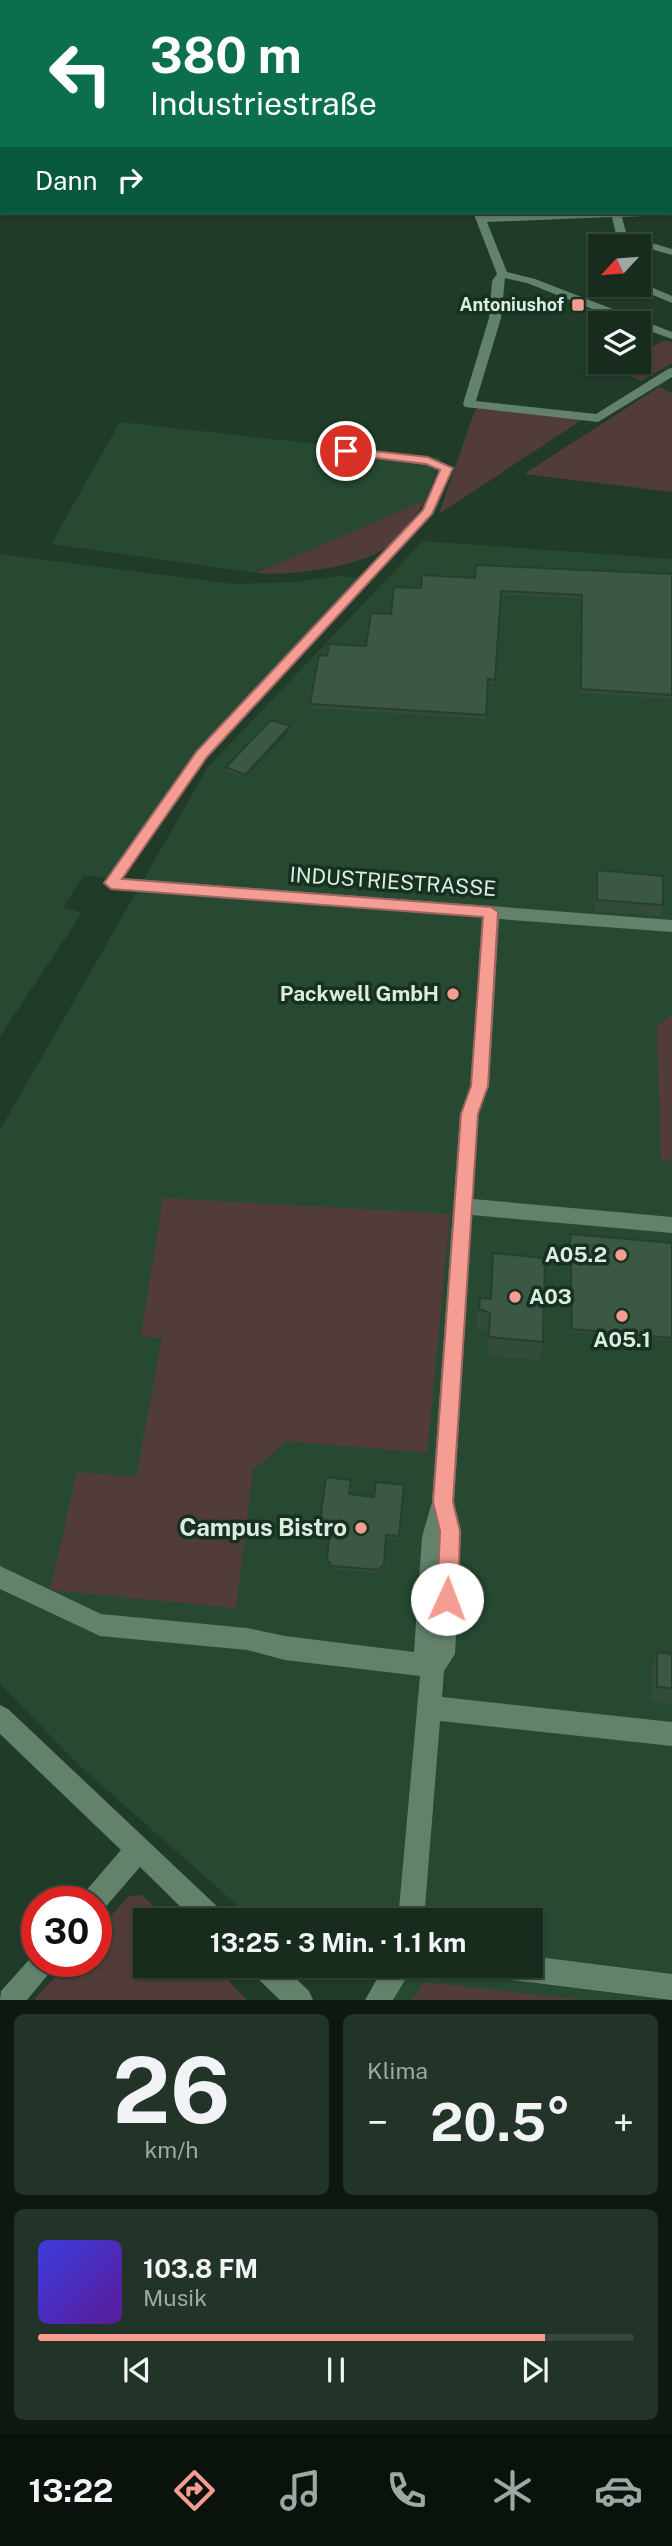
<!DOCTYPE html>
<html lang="de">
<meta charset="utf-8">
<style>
:root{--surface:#182c1e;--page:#213427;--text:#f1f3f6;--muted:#9fa7a4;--line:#36483c;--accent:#f59c93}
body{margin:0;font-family:"Public Sans",sans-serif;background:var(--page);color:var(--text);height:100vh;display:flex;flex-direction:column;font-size:26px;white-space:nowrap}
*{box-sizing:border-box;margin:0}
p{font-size:23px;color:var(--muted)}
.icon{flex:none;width:38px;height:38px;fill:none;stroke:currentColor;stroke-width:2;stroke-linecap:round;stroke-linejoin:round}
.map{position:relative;height:2000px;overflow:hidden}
.panel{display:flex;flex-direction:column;gap:14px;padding:14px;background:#0d1810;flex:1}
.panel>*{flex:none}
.guide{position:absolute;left:0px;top:0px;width:672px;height:214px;box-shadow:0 2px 5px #0004,0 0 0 2px var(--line);background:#0b6e4f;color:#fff;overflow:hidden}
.needle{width:46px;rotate:244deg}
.tools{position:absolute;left:588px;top:234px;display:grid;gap:14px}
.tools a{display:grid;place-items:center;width:63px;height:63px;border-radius:0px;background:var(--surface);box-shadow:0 2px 5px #0004,0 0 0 2px var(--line);font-size:35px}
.speed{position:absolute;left:21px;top:1886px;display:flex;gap:14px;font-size:35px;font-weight:700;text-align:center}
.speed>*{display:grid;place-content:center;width:91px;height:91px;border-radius:50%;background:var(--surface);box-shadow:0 2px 5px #0004,0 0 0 2px var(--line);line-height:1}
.speed .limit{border:10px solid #d22;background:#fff;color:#111}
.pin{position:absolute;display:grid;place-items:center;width:60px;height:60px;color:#fff;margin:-30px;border:4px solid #fff;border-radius:50%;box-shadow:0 2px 7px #0007}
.me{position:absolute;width:77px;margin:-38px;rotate:2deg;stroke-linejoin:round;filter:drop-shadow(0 0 5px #0008)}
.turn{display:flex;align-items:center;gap:24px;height:147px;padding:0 35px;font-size:32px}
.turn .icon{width:91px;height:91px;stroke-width:2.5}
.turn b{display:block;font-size:49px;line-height:60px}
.then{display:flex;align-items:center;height:66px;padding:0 35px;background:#0003;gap:14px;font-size:26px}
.big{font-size:52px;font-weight:700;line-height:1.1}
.panel .tile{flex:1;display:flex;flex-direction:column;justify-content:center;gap:10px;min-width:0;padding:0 24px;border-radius:10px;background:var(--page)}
.panel .dial{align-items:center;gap:0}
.dial b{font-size:91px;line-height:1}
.song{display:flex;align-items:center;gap:21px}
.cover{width:84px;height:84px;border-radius:10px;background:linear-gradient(135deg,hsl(240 70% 55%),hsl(270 70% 35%))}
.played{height:7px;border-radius:4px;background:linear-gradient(90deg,var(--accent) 85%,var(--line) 85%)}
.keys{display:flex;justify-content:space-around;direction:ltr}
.heat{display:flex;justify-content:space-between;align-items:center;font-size:38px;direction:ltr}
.panel .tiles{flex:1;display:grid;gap:14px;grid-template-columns:1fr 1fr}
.tile:last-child{grid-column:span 2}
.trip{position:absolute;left:133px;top:1908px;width:410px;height:70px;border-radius:0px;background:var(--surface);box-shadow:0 2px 5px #0004,0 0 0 2px var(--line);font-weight:700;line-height:70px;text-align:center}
.tabs{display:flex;height:112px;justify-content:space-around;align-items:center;background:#0a120c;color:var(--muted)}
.tabs .icon{width:49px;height:49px}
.tabs .selected{color:var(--accent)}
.tabs b{font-size:32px;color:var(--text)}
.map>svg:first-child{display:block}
.built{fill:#274932}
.green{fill:#523c39}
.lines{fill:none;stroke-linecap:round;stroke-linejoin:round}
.minor{fill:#63826b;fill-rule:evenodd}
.wall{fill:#334c3a}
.shaded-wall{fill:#293e30}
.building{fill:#3b5844;stroke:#293e30;stroke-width:2}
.route{fill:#f59c93;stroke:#9f6560;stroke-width:2}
.poi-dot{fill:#f59c93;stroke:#16311f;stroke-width:2.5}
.labels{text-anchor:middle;stroke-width:7;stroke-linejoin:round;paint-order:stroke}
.far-poi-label{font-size:18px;font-weight:bold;fill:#dcece0;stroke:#16311f;text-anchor:end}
.street-label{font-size:21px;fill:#dcece0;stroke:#16311f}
.poi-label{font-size:21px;font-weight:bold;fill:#dcece0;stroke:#16311f;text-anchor:end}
.near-poi-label{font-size:24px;font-weight:bold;fill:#dcece0;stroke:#16311f;text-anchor:end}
</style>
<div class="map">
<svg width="672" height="2000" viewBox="0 0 672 2000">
<rect width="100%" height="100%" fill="#203b28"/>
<!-- built -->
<path class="built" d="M120,422L441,458L426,500L256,573L51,544Z
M423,541L672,559V2000H396L368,1970L342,1979L315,1974L305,1965H530V1920H254L80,1766L0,1684V1130L208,767Z
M0,554L234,584L295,582L338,576L363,578L197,751L108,878L84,875L63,907L82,913L0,1036Z"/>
<!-- green -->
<path class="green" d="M665,340L672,342V363L641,381L601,364L639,362V354Z
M659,387L672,393V492L524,474Z
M479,408L583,419L439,514L475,410Z
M426,500C416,516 403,533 388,546C366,566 286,577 256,573Z
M672,1014V1161L661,1160L657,1026Z
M163,1198L450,1214L427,1453L287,1441L253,1470L236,1608L50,1590L77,1472L136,1477L162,1338L141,1336Z
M142,1895L168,1920H145V1965H213L247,2000H34L69,1962H96V1932L129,1896Z
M424,1982L584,2000H412Z"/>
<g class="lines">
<!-- minor -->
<path class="minor" d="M288,0H296L287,2Z
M361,0H369V2H361Z
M402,0H410L411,2H403Z
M490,0H498V2H490Z
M554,0H562L563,2H555Z
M652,0H660V2H652Z
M670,16H672V22H670Z
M670,34L672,35V43L670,42Z
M670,124H672V130H670Z
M670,209L672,214L668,215L622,217L629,244L652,243L672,249V255L651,249L639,250V247H619L612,217L487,222L507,272L535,279L672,332V339L639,327V324H630L527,283L505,278L501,318L476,401L596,414L668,369L672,368V377L598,422L465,407L463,404L489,318L492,281L497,274L473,212H483L485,216L670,212Z
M639,282L672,296V303L634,287L633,285H639Z
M346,447L428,457L453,468L433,514L207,758L123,878L672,920V932L499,919L489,1086L478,1114L473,1199L672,1217V1233L472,1215L454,1502L461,1531L458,1599L455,1654L444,1671L442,1697L672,1722V1746L440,1721L424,1920H398L420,1676L285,1660L247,1650L100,1636L0,1589V1566L101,1614L247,1628L285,1636L414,1652L422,1537L432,1502L460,1114L471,1086L482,917L111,889L103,883L197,750L422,510L440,470L426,465L342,454V448Z
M0,1705L8,1709L222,1911L226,1920H194L140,1867L102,1911L96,1913V1902H80L84,1893L121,1850L0,1734Z
M37,1951V1962H55L51,1971L27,2000H0L1,1991Z
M530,1956L672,1974V2000L495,1978L486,1974L482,1965H530Z
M249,1965H282L309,1991L313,2000H280L253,1974Z
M385,1965H414L393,2000H365Z"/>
</g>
<!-- wall -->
<path class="wall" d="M672,574V699L580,693L582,599L500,594L495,683H488L486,719L310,708V704L327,656L366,646L391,614L421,588L475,578Z
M290,730L245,778L227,771L226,767Z
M597,870L663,905L661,916L595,911V880Z
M571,1234L672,1243V1341L571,1332L570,1265L566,1264Z
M493,1253L543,1342L540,1360L487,1356L488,1332L477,1328V1317L480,1298L490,1299Z
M404,1485L399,1539L386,1538L384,1568L378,1573L332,1569L327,1563L330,1532L321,1531L320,1521L350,1494L374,1497Z
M657,1652L672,1654V1704L652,1702L651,1668Z"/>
<!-- shaded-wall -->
<path class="shaded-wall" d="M290,726V730L245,778V775Z"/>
<!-- building -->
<path class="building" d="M476,565L672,574V695L581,689L582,595L501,591L495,680L488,679L486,715L310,704L319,655L327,656L329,644L366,646L371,613L391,614L394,587L421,588L422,575L475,578Z
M271,720L290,726L245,775L226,767Z
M597,870L663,876V905L597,900Z
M571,1234L672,1243V1338L572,1329L571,1261H567Z
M493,1253L545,1258L543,1342L489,1337L490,1313L479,1309L480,1298L491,1299Z
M326,1477L351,1480L349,1494L374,1497L376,1482L404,1485L399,1536L386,1535L384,1565L378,1570L332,1566L327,1560L330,1529L321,1528L320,1521Z
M657,1652L672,1654V1688L657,1687Z"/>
<!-- route -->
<path class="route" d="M346,448L428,457L453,468L432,514L207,757L122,879L491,907L498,912L488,1086L478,1114L453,1502L460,1531L458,1599L455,1606L447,1609L440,1606L437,1599L440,1531L433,1502L461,1114L471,1086L483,917L111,889L104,883L197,751L423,510L440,470L426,464L342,454V449Z"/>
<!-- markers -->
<g class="poi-dot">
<rect x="571" y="298" width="14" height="14" rx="3.5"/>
<circle cx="453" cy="994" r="7"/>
<circle cx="621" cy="1255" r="7"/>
<circle cx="515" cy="1297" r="7"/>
<circle cx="622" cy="1316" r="7"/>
<circle cx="361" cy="1528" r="7"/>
</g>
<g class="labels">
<!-- far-poi labels -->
<g class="far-poi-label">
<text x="564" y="311">Antoniushof</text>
</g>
<!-- street labels -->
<g class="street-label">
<text transform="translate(393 882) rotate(4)" y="7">INDUSTRIESTRASSE</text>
</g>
<!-- poi labels -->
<g class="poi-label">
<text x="439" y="1001">Packwell GmbH</text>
<text x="607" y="1262">A05.2</text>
<text x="529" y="1304" text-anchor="start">A03</text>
<text x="622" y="1347" text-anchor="middle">A05.1</text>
</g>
<!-- near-poi labels -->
<g class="near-poi-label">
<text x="347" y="1536">Campus Bistro</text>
</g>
</g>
</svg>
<div class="tools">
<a><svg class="needle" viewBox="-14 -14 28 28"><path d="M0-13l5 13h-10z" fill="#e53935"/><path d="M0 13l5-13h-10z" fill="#9fa7a4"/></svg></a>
<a><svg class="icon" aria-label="layers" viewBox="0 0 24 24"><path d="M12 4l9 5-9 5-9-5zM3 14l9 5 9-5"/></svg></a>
</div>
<div class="speed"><div class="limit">30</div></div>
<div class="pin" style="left:346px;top:451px;background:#d93025"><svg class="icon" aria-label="arrive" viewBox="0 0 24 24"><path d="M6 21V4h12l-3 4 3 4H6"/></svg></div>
<svg class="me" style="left:447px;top:1599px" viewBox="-20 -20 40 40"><circle r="19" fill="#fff"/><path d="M0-13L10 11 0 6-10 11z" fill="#f59c93"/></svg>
<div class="trip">13:25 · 3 Min. · 1.1 km</div>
<div class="guide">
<div class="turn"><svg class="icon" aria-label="left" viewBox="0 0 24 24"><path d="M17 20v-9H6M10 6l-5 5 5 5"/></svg><div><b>380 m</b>Industriestraße</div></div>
<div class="then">Dann<svg class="icon" aria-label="right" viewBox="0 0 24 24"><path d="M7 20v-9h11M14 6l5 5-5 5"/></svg></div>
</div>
</div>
<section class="panel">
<div class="tiles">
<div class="tile dial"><b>26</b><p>km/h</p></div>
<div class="tile"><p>Klima</p>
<div class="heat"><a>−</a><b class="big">20.5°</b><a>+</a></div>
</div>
<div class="tile">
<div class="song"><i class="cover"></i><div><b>103.8 FM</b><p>Musik</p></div></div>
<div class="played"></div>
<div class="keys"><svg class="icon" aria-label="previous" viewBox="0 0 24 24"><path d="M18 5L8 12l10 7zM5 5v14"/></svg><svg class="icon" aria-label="pause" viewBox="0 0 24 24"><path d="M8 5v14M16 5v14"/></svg><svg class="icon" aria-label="next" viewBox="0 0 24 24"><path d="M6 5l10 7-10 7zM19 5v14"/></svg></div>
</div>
</div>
</section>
<nav class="tabs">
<b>13:22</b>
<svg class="icon selected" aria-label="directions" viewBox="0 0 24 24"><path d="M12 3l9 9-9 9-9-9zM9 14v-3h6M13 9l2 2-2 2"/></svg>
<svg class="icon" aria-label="music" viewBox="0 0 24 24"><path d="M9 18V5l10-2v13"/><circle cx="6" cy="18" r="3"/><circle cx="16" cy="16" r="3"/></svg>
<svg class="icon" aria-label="phone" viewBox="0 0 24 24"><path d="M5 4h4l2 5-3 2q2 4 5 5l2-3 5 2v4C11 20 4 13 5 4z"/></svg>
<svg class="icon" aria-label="climate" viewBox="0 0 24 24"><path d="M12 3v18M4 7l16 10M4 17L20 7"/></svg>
<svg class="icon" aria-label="car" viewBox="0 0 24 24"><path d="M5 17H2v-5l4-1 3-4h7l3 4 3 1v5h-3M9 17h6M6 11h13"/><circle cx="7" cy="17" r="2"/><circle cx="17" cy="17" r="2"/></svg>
</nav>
